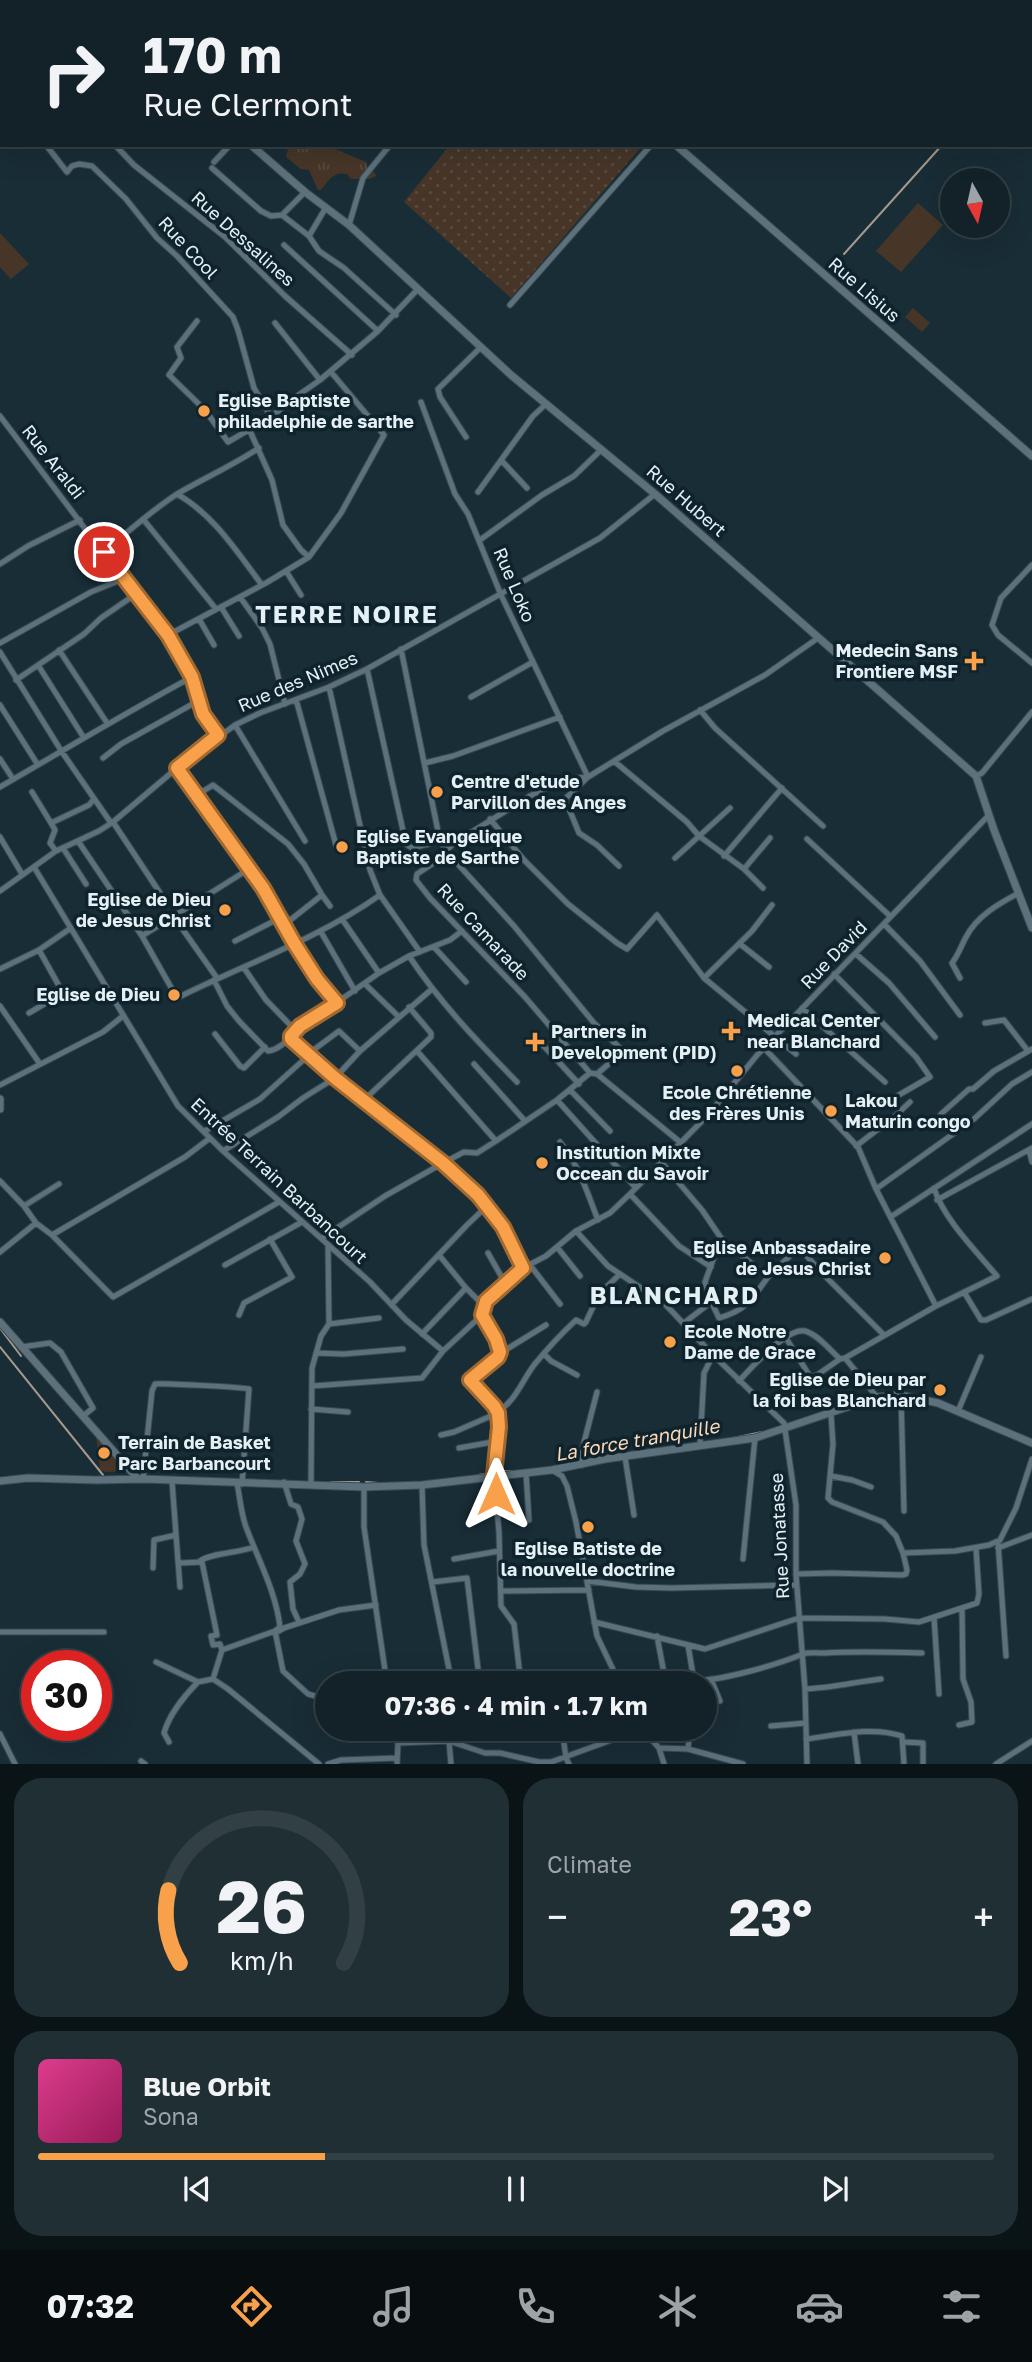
<!DOCTYPE html>
<meta charset="utf-8">
<style>
:root{--surface:#132228;--page:#202f34;--text:#f1f3f6;--muted:#9da4a8;--line:#323f45;--accent:#f8a14a}
body{margin:0;font-family:"Golos Text",sans-serif;background:var(--page);color:var(--text);height:100vh;display:flex;flex-direction:column;font-size:26px;white-space:nowrap}
*{box-sizing:border-box;margin:0}
p{font-size:23px;color:var(--muted)}
.icon{flex:none;width:38px;height:38px;fill:none;stroke:currentColor;stroke-width:2;stroke-linecap:round;stroke-linejoin:round}
.map{position:relative;height:1764px;overflow:hidden}
.side{display:flex;flex-direction:column;gap:14px;padding:14px;background:#0a1316;flex:1}
.side>*{flex:none}
.top-card{position:absolute;left:0px;top:0px;width:1032px;height:147px;box-shadow:0 7px 28px #0002,0 0 0 2px var(--line);background:#132228;color:var(--text);overflow:hidden}
.needle{width:46px;rotate:172deg}
.buttons{position:absolute;left:940px;top:168px;display:grid;gap:14px}
.buttons a{display:grid;place-items:center;width:70px;height:70px;border-radius:50%;background:var(--surface);box-shadow:0 7px 28px #0002,0 0 0 2px var(--line);font-size:35px}
.speed{position:absolute;left:21px;top:1650px;display:flex;gap:14px;font-size:35px;font-weight:700;text-align:center}
.speed>*{display:grid;place-content:center;width:91px;height:91px;border-radius:50%;background:var(--surface);box-shadow:0 7px 28px #0002,0 0 0 2px var(--line);line-height:1}
.speed .limit{border:10px solid #d22;background:#fff;color:#111}
.pin{position:absolute;display:grid;place-items:center;width:60px;height:60px;color:#fff;margin:-30px;border:4px solid #fff;border-radius:50%;box-shadow:0 2px 7px #0007}
.me{position:absolute;width:77px;margin:-38px;rotate:0deg;stroke-linejoin:round;filter:drop-shadow(0 0 5px #0008)}
.turn{display:flex;align-items:center;gap:24px;height:147px;padding:0 28px;font-size:32px}
.turn .icon{width:91px;height:91px;stroke-width:2.5}
.turn b{display:block;font-size:49px;line-height:60px}
.big{font-size:52px;font-weight:700;line-height:1.1}
.side .widget{flex:1;display:flex;flex-direction:column;justify-content:center;gap:10px;min-width:0;padding:0 24px;border-radius:28px;background:var(--page)}
.side .dial{align-items:center;gap:0}
.dial svg{height:182px;overflow:visible;fill:none;stroke:var(--line);stroke-width:7;stroke-linecap:round;text-anchor:middle}
.dial text{fill:var(--text);stroke:none}
.song{display:flex;align-items:center;gap:21px}
.cover{width:84px;height:84px;border-radius:10px;background:linear-gradient(135deg,hsl(330 70% 55%),hsl(330 70% 35%))}
.played{height:7px;border-radius:4px;background:linear-gradient(90deg,var(--accent) 30%,var(--line) 30%)}
.keys{display:flex;justify-content:space-around;direction:ltr}
.heat{display:flex;justify-content:space-between;align-items:center;font-size:38px;direction:ltr}
.side .tiles{flex:1;display:grid;gap:14px;grid-template-columns:1fr 1fr}
.widget:last-child{grid-column:span 2}
.trip{position:absolute;left:315px;top:1671px;width:402px;height:70px;border-radius:35px;background:var(--surface);box-shadow:0 7px 28px #0002,0 0 0 2px var(--line);font-weight:700;line-height:70px;text-align:center}
.tabs{display:flex;height:112px;justify-content:space-around;align-items:center;background:#080e10;color:var(--muted)}
.tabs .icon{width:49px;height:49px}
.tabs .current{color:var(--accent)}
.tabs b{font-size:32px;color:var(--text)}
.map>svg:first-child{display:block}
.grass{fill:url(#grass-tufts)}
.park{fill:url(#park-dots)}
.pitch{fill:#473628}
.lines{fill:none;stroke-linecap:round;stroke-linejoin:round}
.stream{stroke:#a6988c;stroke-width:2}
.minor-casing{stroke:#394a51;stroke-width:7}
.tertiary-casing{stroke:#394a51;stroke-width:9}
.primary-casing{stroke:#394a51;stroke-width:10}
.minor{stroke:#5c717c;stroke-width:5}
.tertiary{stroke:#5c717c;stroke-width:7}
.primary{stroke:#2d8dae;stroke-width:9}
.route-casing{stroke:#a16930;stroke-width:18}
.route{stroke:#f8a14a;stroke-width:12}
.poi-dot{fill:#f8a14a;stroke:#0f232c;stroke-width:2.5}
.labels{text-anchor:middle;stroke-width:7;stroke-linejoin:round;paint-order:stroke}
.street-label{font-size:18px;fill:#e4f0f6;stroke:#0f232c}
.poi-label{font-size:18px;font-weight:bold;fill:#e4f0f6;stroke:#0f232c;text-anchor:start}
.water-label{font-size:19px;font-style:italic;fill:#fcd7b8;stroke:#0f232c}
.district-label{font-size:24px;font-weight:bold;letter-spacing:2px;fill:#e4f0f6;stroke:#0f232c}
</style>
<div class="map">
<svg width="1032" height="1764" viewBox="0 0 1032 1764">
<defs>
<pattern id="grass-tufts" width="24" height="20" patternUnits="userSpaceOnUse" patternTransform="scale(1.75)"><rect width="24" height="20" fill="#473628"/><path d="M3 7l-1-3M5 7V3M7 7l1-3M15 17l-1-3M17 17v-4M19 17l1-3" fill="none" stroke="#594a3d"/></pattern>
<pattern id="park-dots" width="8" height="8" patternUnits="userSpaceOnUse" patternTransform="scale(1.75)"><rect width="8" height="8" fill="#473628"/><path d="M2 2h.1M6 6h.1" fill="none" stroke="#594a3d" stroke-width="1.8" stroke-linecap="round"/></pattern>
</defs>
<rect width="100%" height="100%" fill="#192d36"/>
<!-- grass -->
<path class="grass" d="M269,145H325L366,162L368,170L375,173L376,176L369,179H351L347,174C333,171 329,180 321,190H318L309,170L301,169L286,157L288,150L285,148L272,149Z"/>
<!-- park -->
<path class="park" d="M450,145H643L511,298L404,202Z"/>
<!-- pitch -->
<path class="pitch" d="M918,203L943,225L901,272L876,251Z
M0,233L29,264L11,279L0,267Z
M913,308L930,323L922,332L905,317Z
M96,1436L126,1471L106,1472L100,1470Z"/>
<g class="lines">
<!-- stream -->
<path class="stream" d="M844,254L942,145
M207,728L215,734
M0,1328L21,1356
M0,1347L103,1475
M733,1438L762,1432
M497,1471H514
M478,1475L490,1473
M331,1482H359
M366,1482L379,1483"/>
<!-- minor casing -->
<g class="minor-casing">
<path id="minor" d="M0,84L2,86
M46,145L67,172L72,166L79,164L92,166L126,199L157,238L177,256L233,317L238,330L254,388L271,417
M115,145L134,165L225,237L285,296L352,355
M214,162L230,145
M212,168L261,211L271,216L282,215L309,236
M325,209L309,236L319,251L344,268L396,315
M282,215L305,192
M349,225L363,178L390,145
M284,245L378,331
M510,305L651,145
M197,321L177,347L181,358L169,375L205,410L228,442L271,417L297,396L320,380L378,331L418,289
M275,323L320,380
M421,402L455,494L468,514L501,595L588,777
M0,416L123,579L168,635L192,677L203,714L218,735
M250,431L272,480L283,525L301,550L309,557
M466,437L440,397L438,389L481,347
M501,460L527,488
M478,492L533,416L546,404
M177,494C214,515 237,552 262,585
M143,519L216,609
M480,540L542,495L574,476L602,449
M104,552C127,532 151,511 177,494C204,478 232,466 259,448
M0,564L28,546L80,520
M1032,565L1001,598L992,625L998,635L1032,663
M286,571L301,595
M240,597L262,628L270,644L285,704
M221,607L239,636
M199,619L214,645
M168,635L266,583L309,557L341,513L384,435L331,372
M0,643L91,592L123,579
M401,649L440,841L446,851L514,926L594,1023L621,1049L620,1054L597,1074
M59,650L107,723
M0,652L62,752L111,823
M38,665L84,738
M367,669L406,844L412,848L440,841
M16,680L84,634L101,618L133,596V591
M329,687L370,870L380,895L420,952
M471,697L533,662
M294,701L297,703L336,845
M0,705L38,765
M700,710L715,728L823,826
M235,725L305,841
M103,758L121,744L198,701
M0,759L13,779
M614,761L687,822L699,836L744,869L763,888
M425,763L453,756L560,717
M177,768L263,888L278,919L284,925L294,943L317,979L337,1003
M976,776L982,773L1032,712
M588,777L565,779L530,796L454,843L435,862L417,874L416,880L430,898L525,997L590,1073L597,1074L680,1142
M0,787C64,750 127,712 192,677
M32,792L51,823
M197,795L213,785L288,844L304,864L322,895L284,925
M490,819L524,860L568,904L617,943L627,949L657,915L704,978L796,1054
M113,822L164,899
M0,837L22,874
M807,839L890,916
M78,841L142,936L177,998C245,964 318,939 380,895
M63,848L86,884
M56,851L50,843L55,830L51,823L89,805L94,799
M724,856L782,788
M675,858L730,808
M619,866L597,845L579,833L565,799L588,777L663,731L765,675L818,638
M34,867L178,1106L223,1151L370,1282L406,1320L443,1351
M744,869L770,838
M0,891L56,851L99,831L113,822L177,768L235,725L260,713L329,687L367,669L600,538L655,494
M322,895L330,906
M174,917L217,978
M342,919L379,973
M884,924L920,961L960,1015
M321,932L355,991
M142,936L249,869
M235,941L278,919
M740,944L769,967
M434,947L466,982
M856,954L889,983L935,1037
M409,956C441,1004 477,1041 517,1082
M0,969L39,950L71,928
M834,974L916,1057L930,1077L878,1107
M704,978L752,931L772,905
M960,978L952,963C959,954 961,946 966,937C977,916 998,904 1019,893
M214,980L227,1006L239,1021L268,1051C281,1049 288,1039 296,1031L266,1000L244,968
M365,984L398,1016
M0,1006L40,1064
M802,1008L885,1082
M29,1013L63,993L39,950
M985,1023L1004,1020L1028,1051
M296,1031L379,973L409,956L450,940L462,931
M215,1034L240,1066L244,1068L265,1047
M291,1038L335,1078L443,1163L478,1195L503,1227L523,1268
M542,1044L579,1084
M765,1049L858,1147L876,1189L936,1306
M417,1051L496,1141
M308,1054L339,1031L360,1051
M474,1064L525,1121
M0,1085L103,1032L123,1016
M570,1090L610,1131
M364,1100L431,1037V1033L409,1007
M557,1100L636,1188
M941,1114L969,1089H973L994,1071L1032,1049
M205,1131L260,1099L309,1055
M560,1142C579,1165 587,1192 598,1220
M856,1146L894,1117L910,1102
M1029,1150L1032,1162
M223,1151L278,1117L303,1098L335,1078L360,1051L432,989
M662,1163L702,1210L721,1238L768,1277L799,1247L820,1271L884,1335
M0,1181L24,1206L36,1223L52,1235L113,1297L279,1202
M876,1189L974,1119L1012,1084L1032,1072
M630,1194L679,1246L711,1267
M937,1200L1032,1148
M24,1206L59,1184
M892,1216L1032,1124
M576,1231L608,1266L665,1304L713,1355L784,1423L796,1505V1574L805,1689L807,1764
M52,1235L185,1157L210,1138
M322,1238L385,1196L443,1163L464,1152L477,1153L496,1141L557,1100L590,1073
M557,1247L580,1276
M0,1252L36,1223
M488,1253L505,1283
M439,1255L466,1288L484,1306
M225,1265L302,1222
M530,1265L560,1304
M964,1292L981,1320H986L1032,1299
M710,1299L719,1318C747,1310 751,1300 768,1277
M392,1304L467,1225L488,1205
M239,1315L244,1303L292,1277L270,1239
M684,1323L706,1306L710,1299L705,1282L721,1238
M329,1324L379,1318
M422,1334L466,1288
M786,1338L811,1378L817,1375L840,1359
M21,1347L50,1343L61,1352L93,1408L83,1416
M316,1353L344,1354L403,1349
M499,1354L546,1325
M544,1354L551,1361L577,1375
M739,1381C751,1368 787,1327 805,1331C817,1334 830,1350 840,1359L845,1358
M312,1386L422,1378L443,1351L482,1315
M901,1395L904,1511
M877,1397L845,1358L936,1306L997,1276C976,1251 943,1218 934,1188
M311,1409L348,1412
M958,1411L981,1357
M497,1412C515,1402 522,1381 534,1365C547,1349 561,1334 576,1320L584,1324L586,1322L599,1294L620,1274
M831,1414L833,1444L828,1498L832,1502L883,1522L896,1536L903,1553L955,1551L989,1545L1000,1540L1016,1508L1032,1459
M441,1435L454,1432L498,1413
M700,1445L704,1373L713,1355
M459,1448L498,1441
M625,1457L634,1515
M582,1465V1450L597,1392
M552,1470L562,1476L567,1486L576,1522L597,1636L620,1684
M526,1473L529,1520
M831,1476L852,1480L871,1487
M143,1479L152,1391L155,1384C160,1383 241,1387 249,1389L242,1484
M172,1481L178,1561L181,1563L202,1562L217,1635L211,1636L213,1645L220,1644L222,1650
M284,1482L291,1504L298,1507L302,1519L296,1541L305,1564L300,1574L290,1582L293,1609L299,1622
M237,1483C240,1498 241,1513 246,1527C258,1559 276,1592 280,1627L275,1631L283,1671L308,1694L315,1696L327,1694
M311,1485L312,1368L321,1336L329,1324L328,1245
M422,1485L424,1545L450,1674
M364,1487V1527L387,1684
M998,1542L1006,1656
M998,1548L1032,1535
M454,1559L499,1551
M743,1559L755,1438
M178,1561L180,1587
M200,1561C211,1553 239,1553 254,1547
M153,1568L154,1540L176,1535
M796,1574L832,1573L902,1575L906,1574L907,1570L903,1553
M587,1581L636,1587L671,1588L797,1585
M433,1582L467,1578L479,1677
M501,1591L589,1590
M934,1617L939,1694
M594,1622L705,1649L799,1618L885,1619L919,1622L977,1603L979,1594L976,1548
M279,1631L284,1628L339,1610L376,1605
M0,1632H104
M657,1636L666,1684
M688,1645L694,1681C724,1680 776,1665 803,1654C809,1652 818,1653 825,1653C857,1651 889,1652 922,1653
M156,1662L198,1682
M213,1679L222,1650L275,1631
M711,1679L720,1701
M521,1684L514,1624L501,1606L499,1532L494,1475L499,1427L498,1413L494,1406L470,1381L500,1352L496,1339L482,1315L486,1301L523,1268L546,1256L576,1231L610,1213L630,1194L708,1115L758,1054L989,815
M805,1689C831,1688 855,1682 881,1679
M959,1725L972,1722L971,1702L963,1679L962,1608
M771,1726L806,1723
M395,1729L398,1743L397,1764
M562,1729L566,1758L569,1764
M854,1732L858,1764
M0,1734L15,1764
M806,1739C838,1735 871,1726 902,1736L904,1764
M449,1741L451,1764
M169,1742L164,1733C169,1715 185,1695 198,1682L213,1679L228,1689L319,1764
M903,1742L923,1743V1764
M398,1743L449,1741L485,1753H500L539,1762H551L617,1738L645,1732L659,1748L688,1749L743,1764
M659,1748L664,1764
M688,1749L690,1729
M141,1761L145,1764
M328,1764L341,1760L397,1758
M996,1764L1032,1741"/>
</g>
<!-- tertiary casing -->
<g class="tertiary-casing">
<path id="tertiary" d="M507,0L509,2
M251,145L305,192L349,225L511,375L655,494L976,776L994,830L1032,928
M676,145L1032,456
M0,1099V1109
M0,1322L138,1479
M0,1481L28,1478L96,1480L143,1479L364,1487L422,1485L552,1470L605,1459L755,1438L877,1397L900,1395L938,1403L1032,1443"/>
</g>
<!-- primary casing -->
<g class="primary-casing">
<path id="primary" d="M139,2L142,0
M0,78L2,77"/>
</g>
<!-- minor -->
<use href="#minor" class="minor"/>
<!-- tertiary -->
<use href="#tertiary" class="tertiary"/>
<!-- primary -->
<use href="#primary" class="primary"/>
</g>
<g class="lines">
<!-- route casing -->
<g class="route-casing">
<path id="route" d="M104,552L168,635L192,677L203,714L218,735L177,768L263,888L294,943L317,979L337,1003L300,1026L291,1036V1039L335,1078L443,1163L478,1195L503,1227L523,1268L486,1301L482,1315L496,1339L500,1352L498,1357L470,1380L494,1406L498,1413L499,1427L494,1475L496,1494"/>
</g>
<!-- route -->
<use href="#route" class="route"/>
</g>
<!-- markers -->
<g class="poi-dot">
<circle cx="204" cy="411" r="7"/>
<path d="M970.5 650.5h7v7h7v7h-7v7h-7v-7h-7v-7h7z"/>
<circle cx="437" cy="792" r="7"/>
<circle cx="342" cy="847" r="7"/>
<circle cx="225" cy="910" r="7"/>
<circle cx="174" cy="995" r="7"/>
<path d="M727.5 1020.5h7v7h7v7h-7v7h-7v-7h-7v-7h7z"/>
<path d="M531.5 1031.5h7v7h7v7h-7v7h-7v-7h-7v-7h7z"/>
<circle cx="737" cy="1071" r="7"/>
<circle cx="831" cy="1111" r="7"/>
<circle cx="542" cy="1163" r="7"/>
<circle cx="885" cy="1258" r="7"/>
<circle cx="670" cy="1342" r="7"/>
<circle cx="940" cy="1390" r="7"/>
<circle cx="104" cy="1453" r="7"/>
<circle cx="588" cy="1527" r="7"/>
</g>
<g class="labels">
<!-- street labels -->
<g class="street-label">
<text transform="translate(243 239) rotate(42)" y="6">Rue Dessalines</text>
<text transform="translate(188 248) rotate(47)" y="6">Rue Cool</text>
<text transform="translate(864 290) rotate(41)" y="6">Rue Lisius</text>
<text transform="translate(53 462) rotate(52)" y="6">Rue Araldi</text>
<text transform="translate(686 501) rotate(41)" y="6">Rue Hubert</text>
<text transform="translate(514 585) rotate(67)" y="6">Rue Loko</text>
<text transform="translate(298 682) rotate(-23)" y="6">Rue des Nimes</text>
<text transform="translate(483 932) rotate(47)" y="6">Rue Camarade</text>
<text transform="translate(834 955) rotate(-46)" y="6">Rue David</text>
<text transform="translate(279 1181) rotate(43)" y="6">Entrée Terrain Barbancourt</text>
<text transform="translate(780 1536) rotate(-93)" y="6">Rue Jonatasse</text>
</g>
<!-- poi labels -->
<g class="poi-label">
<text x="218" y="407">Eglise Baptiste<tspan x="218" dy="21">philadelphie de sarthe</tspan></text>
<text x="958" y="657" text-anchor="end">Medecin Sans<tspan x="958" dy="21">Frontiere MSF</tspan></text>
<text x="451" y="788">Centre d'etude<tspan x="451" dy="21">Parvillon des Anges</tspan></text>
<text x="356" y="843">Eglise Evangelique<tspan x="356" dy="21">Baptiste de Sarthe</tspan></text>
<text x="211" y="906" text-anchor="end">Eglise de Dieu<tspan x="211" dy="21">de Jesus Christ</tspan></text>
<text x="160" y="1001" text-anchor="end">Eglise de Dieu</text>
<text x="747" y="1027">Medical Center<tspan x="747" dy="21">near Blanchard</tspan></text>
<text x="551" y="1038">Partners in<tspan x="551" dy="21">Development (PID)</tspan></text>
<text x="737" y="1099" text-anchor="middle">Ecole Chrétienne<tspan x="737" dy="21">des Frères Unis</tspan></text>
<text x="845" y="1107">Lakou<tspan x="845" dy="21">Maturin congo</tspan></text>
<text x="556" y="1159">Institution Mixte<tspan x="556" dy="21">Occean du Savoir</tspan></text>
<text x="871" y="1254" text-anchor="end">Eglise Anbassadaire<tspan x="871" dy="21">de Jesus Christ</tspan></text>
<text x="684" y="1338">Ecole Notre<tspan x="684" dy="21">Dame de Grace</tspan></text>
<text x="926" y="1386" text-anchor="end">Eglise de Dieu par<tspan x="926" dy="21">la foi bas Blanchard</tspan></text>
<text x="118" y="1449">Terrain de Basket<tspan x="118" dy="21">Parc Barbancourt</tspan></text>
<text x="588" y="1555" text-anchor="middle">Eglise Batiste de<tspan x="588" dy="21">la nouvelle doctrine</tspan></text>
</g>
<!-- water labels -->
<g class="water-label">
<text transform="translate(637 1440) rotate(-10)" y="7">La force tranquille</text>
</g>
<!-- district labels -->
<g class="district-label">
<text x="347" y="623">TERRE NOIRE</text>
<text x="675" y="1304">BLANCHARD</text>
</g>
</g>
</svg>
<div class="buttons">
<a><svg class="needle" viewBox="-14 -14 28 28"><path d="M0-13l5 13h-10z" fill="#e53935"/><path d="M0 13l5-13h-10z" fill="#9da4a8"/></svg></a>
</div>
<div class="speed"><div class="limit">30</div></div>
<div class="pin" style="left:104px;top:552px;background:#d93025"><svg class="icon" aria-label="arrive" viewBox="0 0 24 24"><path d="M6 21V4h12l-3 4 3 4H6"/></svg></div>
<svg class="me" style="left:496px;top:1494px" viewBox="-20 -20 40 40"><path d="M0-17L14 15 0 8-14 15z" fill="#f8a14a" stroke="#fff" stroke-width="4"/></svg>
<div class="trip">07:36 · 4 min · 1.7 km</div>
<div class="top-card">
<div class="turn"><svg class="icon" aria-label="right" viewBox="0 0 24 24"><path d="M7 20v-9h11M14 6l5 5-5 5"/></svg><div><b>170 m</b>Rue Clermont</div></div>
</div>
</div>
<section class="side">
<div class="tiles">
<div class="widget dial"><svg viewBox="0 0 100 80">
<path d="M14 69A42 42 0 1 1 86 69"/>
<path d="M14 69A42 42 0 0 1 9 37" stroke="#f8a14a"/>
<text x="50" y="56" font-size="32" font-weight="700">26</text>
<text x="50" y="72" font-size="11">km/h</text>
</svg></div>
<div class="widget"><p>Climate</p>
<div class="heat"><a>−</a><b class="big">23°</b><a>+</a></div>
</div>
<div class="widget">
<div class="song"><i class="cover"></i><div><b>Blue Orbit</b><p>Sona</p></div></div>
<div class="played"></div>
<div class="keys"><svg class="icon" aria-label="previous" viewBox="0 0 24 24"><path d="M18 5L8 12l10 7zM5 5v14"/></svg><svg class="icon" aria-label="pause" viewBox="0 0 24 24"><path d="M8 5v14M16 5v14"/></svg><svg class="icon" aria-label="next" viewBox="0 0 24 24"><path d="M6 5l10 7-10 7zM19 5v14"/></svg></div>
</div>
</div>
</section>
<nav class="tabs">
<b>07:32</b>
<svg class="icon current" aria-label="directions" viewBox="0 0 24 24"><path d="M12 3l9 9-9 9-9-9zM9 14v-3h6M13 9l2 2-2 2"/></svg>
<svg class="icon" aria-label="music" viewBox="0 0 24 24"><path d="M9 18V5l10-2v13"/><circle cx="6" cy="18" r="3"/><circle cx="16" cy="16" r="3"/></svg>
<svg class="icon" aria-label="phone" viewBox="0 0 24 24"><path d="M5 4h4l2 5-3 2q2 4 5 5l2-3 5 2v4C11 20 4 13 5 4z"/></svg>
<svg class="icon" aria-label="climate" viewBox="0 0 24 24"><path d="M12 3v18M4 7l16 10M4 17L20 7"/></svg>
<svg class="icon" aria-label="car" viewBox="0 0 24 24"><path d="M5 17H2v-5l4-1 3-4h7l3 4 3 1v5h-3M9 17h6M6 11h13"/><circle cx="7" cy="17" r="2"/><circle cx="17" cy="17" r="2"/></svg>
<svg class="icon" aria-label="filters" viewBox="0 0 24 24"><path d="M4 7h16M4 17h16"/><circle cx="9" cy="7" r="2"/><circle cx="15" cy="17" r="2"/></svg>
</nav>
